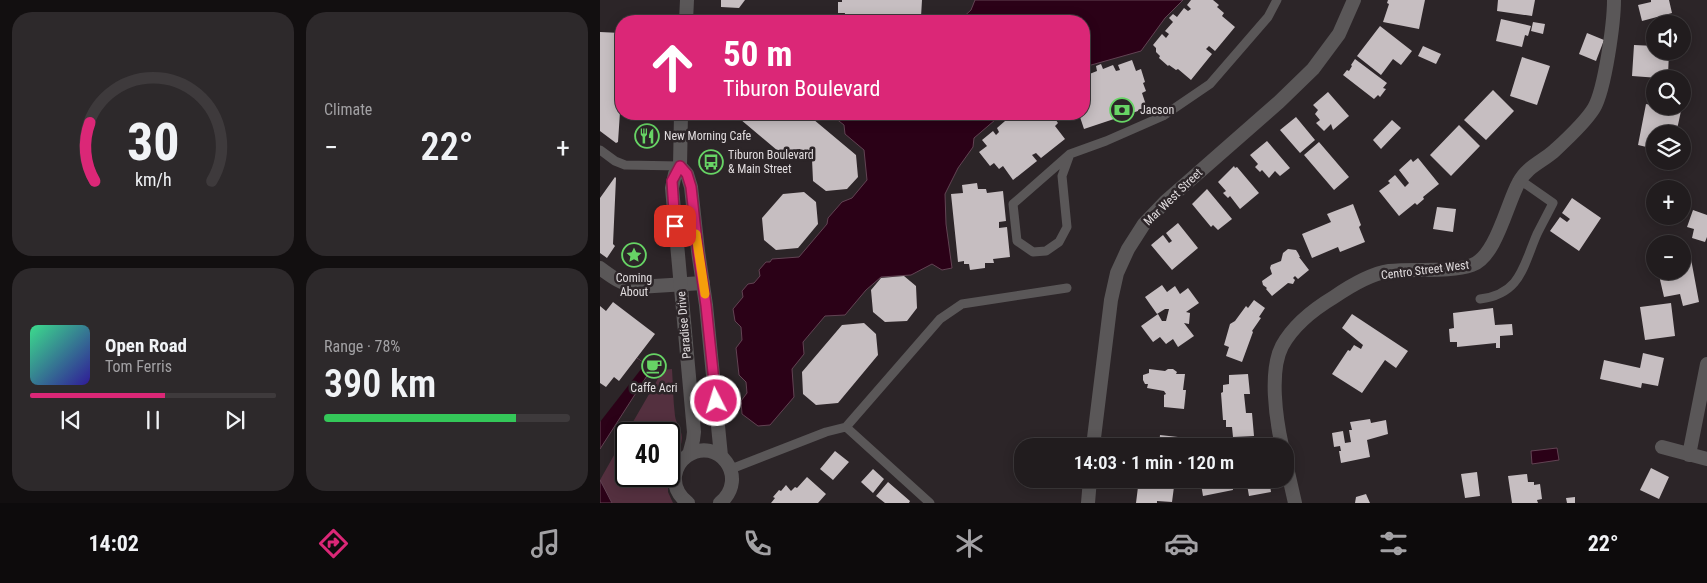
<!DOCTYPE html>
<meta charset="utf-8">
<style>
:root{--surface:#211c1e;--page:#2d292b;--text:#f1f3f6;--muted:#a2a1a4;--line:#3e3a3c;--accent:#db2777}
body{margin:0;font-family:"Roboto Condensed",sans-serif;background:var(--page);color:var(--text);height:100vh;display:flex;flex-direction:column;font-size:19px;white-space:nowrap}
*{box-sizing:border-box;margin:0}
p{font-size:16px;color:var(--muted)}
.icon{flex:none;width:28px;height:28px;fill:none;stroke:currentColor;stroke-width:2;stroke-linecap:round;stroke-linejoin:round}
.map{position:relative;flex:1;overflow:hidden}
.drawer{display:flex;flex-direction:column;gap:12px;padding:12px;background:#120f10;width:600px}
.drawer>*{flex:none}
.banner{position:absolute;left:15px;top:15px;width:475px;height:105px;border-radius:20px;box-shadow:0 2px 12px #0003,0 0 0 1px var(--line);background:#db2777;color:#fff;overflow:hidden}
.fabs{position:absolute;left:1046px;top:15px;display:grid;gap:10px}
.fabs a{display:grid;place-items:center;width:45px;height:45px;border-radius:50%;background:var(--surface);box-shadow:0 2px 12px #0003,0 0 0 1px var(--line);font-size:25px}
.speed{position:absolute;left:15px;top:422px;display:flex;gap:10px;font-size:25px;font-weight:700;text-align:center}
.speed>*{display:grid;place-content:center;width:65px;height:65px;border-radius:50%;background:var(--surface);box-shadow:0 2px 12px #0003,0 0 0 1px var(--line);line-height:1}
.speed .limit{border:2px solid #111;border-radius:8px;background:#fff;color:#111}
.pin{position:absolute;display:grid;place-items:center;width:42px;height:42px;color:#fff;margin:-21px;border-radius:10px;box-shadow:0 2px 8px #0006}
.me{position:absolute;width:55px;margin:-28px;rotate:355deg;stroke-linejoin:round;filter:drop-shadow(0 0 4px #0008)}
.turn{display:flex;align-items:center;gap:18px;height:105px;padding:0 25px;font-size:22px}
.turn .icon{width:65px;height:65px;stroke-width:2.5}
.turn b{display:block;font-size:35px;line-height:42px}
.big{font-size:38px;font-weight:600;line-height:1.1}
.drawer .tile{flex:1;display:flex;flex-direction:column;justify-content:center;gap:8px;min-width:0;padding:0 18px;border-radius:20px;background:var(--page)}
.drawer .dial{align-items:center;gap:0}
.dial svg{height:130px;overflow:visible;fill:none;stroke:var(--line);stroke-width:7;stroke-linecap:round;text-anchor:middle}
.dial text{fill:var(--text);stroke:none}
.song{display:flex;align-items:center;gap:15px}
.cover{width:60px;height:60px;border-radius:8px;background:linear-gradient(135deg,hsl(150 70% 55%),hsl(250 70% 35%))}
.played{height:5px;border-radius:2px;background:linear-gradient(90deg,var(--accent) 55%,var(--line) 55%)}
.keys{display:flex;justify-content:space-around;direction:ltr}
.heat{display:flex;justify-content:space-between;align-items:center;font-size:28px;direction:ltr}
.charge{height:8px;border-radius:4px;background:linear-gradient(90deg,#34c759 78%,var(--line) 0)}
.drawer .tiles{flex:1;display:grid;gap:12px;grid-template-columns:repeat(2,1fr)}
.trip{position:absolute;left:414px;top:438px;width:280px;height:50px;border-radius:20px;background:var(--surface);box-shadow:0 2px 12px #0003,0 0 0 1px var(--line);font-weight:600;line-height:50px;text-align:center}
.tabs{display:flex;height:80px;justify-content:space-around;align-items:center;background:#0d0b0c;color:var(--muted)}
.tabs .icon{width:35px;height:35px}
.tabs .on{color:var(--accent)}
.tabs b{font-size:22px;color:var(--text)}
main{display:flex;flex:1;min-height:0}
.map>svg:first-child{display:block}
.green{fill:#54303f}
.water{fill:#2b0117;stroke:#624353}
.pier{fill:#2c2528}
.building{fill:#c6bec1}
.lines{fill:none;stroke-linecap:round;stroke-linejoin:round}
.service{stroke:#5a5758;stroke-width:9}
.minor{stroke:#5a5758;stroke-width:14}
.tertiary{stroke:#5a5758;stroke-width:14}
.route-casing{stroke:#8e194d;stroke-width:12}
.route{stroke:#db2777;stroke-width:9}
.slow{stroke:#f59e0b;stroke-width:9}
.labels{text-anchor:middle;stroke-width:5;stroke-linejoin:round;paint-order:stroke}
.poi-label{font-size:12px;fill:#e1dcde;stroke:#2c2528;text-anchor:start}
.street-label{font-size:12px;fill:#e1dcde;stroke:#2c2528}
</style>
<main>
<section class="drawer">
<div class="tiles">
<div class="tile dial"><svg viewBox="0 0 100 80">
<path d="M14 69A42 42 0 1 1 86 69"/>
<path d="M14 69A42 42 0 0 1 11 33" stroke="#db2777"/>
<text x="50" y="56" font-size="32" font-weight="700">30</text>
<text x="50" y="72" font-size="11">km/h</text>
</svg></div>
<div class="tile"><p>Climate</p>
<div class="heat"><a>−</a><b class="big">22°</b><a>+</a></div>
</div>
<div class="tile">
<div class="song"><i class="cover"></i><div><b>Open Road</b><p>Tom Ferris</p></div></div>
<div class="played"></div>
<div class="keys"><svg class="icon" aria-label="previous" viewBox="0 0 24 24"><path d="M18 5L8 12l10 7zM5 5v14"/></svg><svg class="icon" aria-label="pause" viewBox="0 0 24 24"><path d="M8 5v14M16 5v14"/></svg><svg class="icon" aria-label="next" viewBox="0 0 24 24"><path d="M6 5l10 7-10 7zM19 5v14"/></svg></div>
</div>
<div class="tile"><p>Range · 78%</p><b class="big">390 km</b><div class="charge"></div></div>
</div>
</section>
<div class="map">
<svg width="1107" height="503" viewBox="0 0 1107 503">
<rect width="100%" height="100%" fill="#2c2528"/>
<!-- green -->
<path class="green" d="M72,369C73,384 73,400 75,416C76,424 82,429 82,438C82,450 71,458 69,470V434H26L63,370Z
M26,434V476H68V492L73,503H12L0,480Z"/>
<!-- water -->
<path class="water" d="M375,0H583L565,18L541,51L484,67V21H359L371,10Z
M230,114H402L374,138L373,147L358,168L345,194L346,224L352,268L342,270L332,264L311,275L281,277L266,290L245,315L225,316L203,342L204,354L192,369L194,397L170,425L158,426L142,414L141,401L147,393L146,382L139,375L136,348L142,340L141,327L135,321L133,309L143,297L142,291L148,284L154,283L160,276L159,270L166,262H170L172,259L199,257L227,224L228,218L242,202L252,198L267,180L264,150L245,134L244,125Z
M0,333L50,367V371L0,449Z
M957,448L959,460L932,464L931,451Z
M0,480L12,503H0Z"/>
<!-- pier -->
<path class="pier" d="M0,333L45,364L0,422Z"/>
<!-- building -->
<path class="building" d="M121,0H145L139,8L121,7Z
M242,0H322L321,17H315L314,21H244L245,13H238V2H242Z
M591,0H613L619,5L617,7L624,13L622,16L635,27L615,51L609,46L606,49L612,54L591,80L578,69L576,70L569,65L568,66L559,58L560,56L556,52V48L553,45L562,34L566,38L569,34L565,31L573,22L569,18L573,14L577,17L584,8L588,11L591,9L587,5Z
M788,0H825L819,29L783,22L789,4L787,3Z
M898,0H935L932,16L897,11Z
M1051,0H1069L1072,13L1042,21L1038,5L1051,2Z
M901,19L931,26L928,36L925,35L922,47L896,41Z
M933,22L945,24L943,34L931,31Z
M780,26L812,51L801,65L793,59L781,75L757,56Z
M0,32L21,33V97L18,142L16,143L0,131Z
M987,33L1004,40L996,61L979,54Z
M1034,45L1055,46V51H1069L1068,76L1059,75V78L1032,76Z
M823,46L841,54L836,64L818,56Z
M922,57L950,66L937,105L910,96Z
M755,59L787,83L783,88L786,89L780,97L778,95L774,99L743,75L747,70L749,71L752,66L751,65Z
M532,60L536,71L541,69L545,82L543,83L546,91L542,93L547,108L484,129L479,114H484V81L488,80L487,75L497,71L496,66L501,64L503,69L513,65L516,71L520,70L518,65Z
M893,90L914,111L886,140L864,120Z
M728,92L749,116L733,130L731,124L724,131L716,123L720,120L715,114L718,110L713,105Z
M1046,104L1081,111L1076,134H1055V149L1038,145Z
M134,114H207L256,155L258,177L247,189L226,191L213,181L212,159L200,149L178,151Z
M407,114L411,118L416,114H422L423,115L425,114H456L453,116L458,123L455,126L465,139L441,158L436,153L432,155L437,161L413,180L403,166L399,169L394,163L390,166L379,152L387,146L382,140L393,131L396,135L399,132L397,128L405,121L402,117Z
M696,117L715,140L700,153L680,130Z
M792,120L801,128L781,149L773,140Z
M859,125L880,146L851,176L830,155Z
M667,141L690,168L680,176L675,171L669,178L662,170L660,172L655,167L658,164L650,155Z
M719,142L749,177L734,190L704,155Z
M818,158L839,184L823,197L824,199L817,205L815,203L799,216L779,191L790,183L788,181L795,175L805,187L809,183L799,170L811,159L813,162Z
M634,166L635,168L637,167L659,193L640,209L630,196L628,198L623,193L626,191L618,182Z
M15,177L16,178L13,244L15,246L7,258L0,253V198Z
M377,183L378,189H386L387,193L403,191L406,221L399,222V228L407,227L410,257L393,259L394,263H385V268L370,270L369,264H364V261L358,262L351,194L363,193L362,185Z
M607,189L632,219L618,230L613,225L611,227L592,204Z
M204,192L216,202L218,224L198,248L176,250L164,240L162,218L183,194Z
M972,198L1001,218L979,251L950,231L960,217L967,222L970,219L962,213Z
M753,204L761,225L759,227L765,242L740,252L738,247L712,258L702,234L731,222L727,214Z
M837,207L856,209L853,232L833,229Z
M1093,210L1107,215V237L1105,242L1092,238L1094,229L1087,227Z
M578,223L598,248L572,270L551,245L563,235L569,243L572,241L566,233Z
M688,249L696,250L698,253L700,257H699L709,270L698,279L695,276L693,278L695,280L693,284L688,283L672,296L666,289L667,288L663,285L662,281L672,274L670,268L671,265L681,261L683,253Z
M1091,259L1099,302L1083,306L1080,294L1064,297L1058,271H1082V261Z
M304,276L316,286L317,308L307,321L285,322L273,312L271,290L281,278Z
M562,285L567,292L575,286L580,294L588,288L599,303L586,312L590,313L589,324L584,323L594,336L578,347L573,339L566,344L560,337L553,342L541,326L558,314L562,321H566L569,309H565L557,314L545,297Z
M654,300L665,308L659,317L661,318L652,331L653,332L642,362L626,356L629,347L624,345L630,324L635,321L646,306L648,308Z
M13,302L55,334L19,381L14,377L6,387L0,383V306L6,311Z
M1071,303L1075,336L1045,340L1040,307Z
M893,308L895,325L912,324L913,335L900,336V348H896V343L857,347V342H850L849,329L854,328L853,313Z
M752,314L808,351L796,368L785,360L762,393L732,374L748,350L750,351L754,345L761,349L763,345L742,328Z
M264,323L276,334L278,355L238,403L216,405L203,394L202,372L242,325Z
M1043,353L1064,358L1058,386L1042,383L1041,388L1000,379L1004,360L1040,368Z
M549,369L565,371L568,369H573L577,372L576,374H585L583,390H586L584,409L564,407V395L566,394L564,391L547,388L548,384H545L543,380V375L549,373Z
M648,374L650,394H644L646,413H652L654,436L633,437L632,427H626V420H623L621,393L623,392V385L629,384V375Z
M770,419L771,423L786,420L788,434L767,440L770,457L741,463L739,451H741L740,446L734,447L732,433L743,431L745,443L751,442L749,430H752L750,422Z
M560,435L578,437V446H559Z
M235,451L249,462L233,480L220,469Z
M1051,468L1069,477L1059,499L1040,490Z
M273,469L284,479L273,493L261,482Z
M877,472L880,496L865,498L861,474Z
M927,474L928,482H934V485L940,484L942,499L937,500L938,503H912L908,476Z
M207,477L226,494L218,503H171L175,498L173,497L179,490L181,491L186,485L191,491L195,487L197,488Z
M539,479H575L572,502L557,501V503H536Z
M597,479H641V480L632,482L633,490L603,496L601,484L599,485Z
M646,479H669L671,492L649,496Z
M288,482L310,501L309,503H285L276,496Z
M766,494L770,503H755L756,497Z
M975,497V503H967L966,498Z"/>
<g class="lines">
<!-- service -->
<path class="service" d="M0,150L15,161L25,165L80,166
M470,154L462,176L467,227L459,242L446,251L433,252L417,241L413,204L470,154L506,141L563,116L610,84L668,17L677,0
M880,299C921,294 923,266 937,234C942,224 948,213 953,203L920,180
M246,427L330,503
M131,469L226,432L246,427L340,319L362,304L467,288"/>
<!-- minor -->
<path class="minor" d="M0,268C12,277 23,285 38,287L103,283
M493,446L511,300L517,273L528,249L544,224L565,202L679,102L713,69L739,34L754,0
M682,446C676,419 669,371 682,346C694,324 714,309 734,297C750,286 770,274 789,271C814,268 849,273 872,265C896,257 907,203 919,182C927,167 941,162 953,152C966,140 985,123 994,108C1005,89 1014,22 1014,0
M1062,447L1107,459
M1089,455L1107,364
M685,459L695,503
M488,503L490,479"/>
<!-- tertiary -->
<path class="tertiary" d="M86,21L87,0
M81,114L80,166L75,174L72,188L94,432L93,440L89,455
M80,166L87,174L91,187L98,251L106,305L121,456
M88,503C79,496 74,487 75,476C76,468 80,461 87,456C118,435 150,478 120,503"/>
</g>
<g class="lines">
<!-- route casing -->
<g class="route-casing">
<path id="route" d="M75,226L72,181L80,166L87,174L91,187L98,251L106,305L116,401"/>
</g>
<!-- route -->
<use href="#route" class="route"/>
<!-- slow -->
<path class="slow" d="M96,234L105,294"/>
</g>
<!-- icons -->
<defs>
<g id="bank-ring" transform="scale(1.25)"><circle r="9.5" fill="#2c2528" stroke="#67d465" stroke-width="1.5"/><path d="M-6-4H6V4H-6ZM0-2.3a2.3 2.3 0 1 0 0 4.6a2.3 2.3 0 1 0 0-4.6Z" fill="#67d465"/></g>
<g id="restaurant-ring" transform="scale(1.25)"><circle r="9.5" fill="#2c2528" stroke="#67d465" stroke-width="1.5"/><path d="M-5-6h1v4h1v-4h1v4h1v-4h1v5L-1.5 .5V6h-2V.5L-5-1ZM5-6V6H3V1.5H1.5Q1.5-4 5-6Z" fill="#67d465"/></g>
<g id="bus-ring" transform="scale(1.25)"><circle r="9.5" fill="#2c2528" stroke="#67d465" stroke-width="1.5"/><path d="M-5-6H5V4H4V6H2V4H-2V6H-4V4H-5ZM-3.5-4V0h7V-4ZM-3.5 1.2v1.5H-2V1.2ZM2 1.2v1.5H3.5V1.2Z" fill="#67d465"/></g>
<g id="sight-ring" transform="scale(1.25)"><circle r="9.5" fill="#2c2528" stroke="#67d465" stroke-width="1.5"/><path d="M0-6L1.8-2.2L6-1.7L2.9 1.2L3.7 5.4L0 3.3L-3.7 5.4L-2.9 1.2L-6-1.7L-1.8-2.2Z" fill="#67d465"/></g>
<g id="cafe-ring" transform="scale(1.25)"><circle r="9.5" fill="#2c2528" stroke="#67d465" stroke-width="1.5"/><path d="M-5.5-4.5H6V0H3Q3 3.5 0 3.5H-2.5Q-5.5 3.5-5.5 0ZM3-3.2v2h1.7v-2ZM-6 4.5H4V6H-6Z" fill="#67d465"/></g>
</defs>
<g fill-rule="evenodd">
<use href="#bank-ring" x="522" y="110"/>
<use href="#restaurant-ring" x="47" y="136"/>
<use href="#bus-ring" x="111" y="162"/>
<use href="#sight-ring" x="34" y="255"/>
<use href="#cafe-ring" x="54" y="366"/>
</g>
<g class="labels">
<!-- poi labels -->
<g class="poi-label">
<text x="540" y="114">Jacson</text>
<text x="64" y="140">New Morning Cafe</text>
<text x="128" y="159">Tiburon Boulevard<tspan x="128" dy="14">&amp; Main Street</tspan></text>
<text x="34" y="282" text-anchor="middle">Coming<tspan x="34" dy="14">About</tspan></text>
<text x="54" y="392" text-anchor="middle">Caffe Acri</text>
</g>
<!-- street labels -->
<g class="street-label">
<text transform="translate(573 197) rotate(-44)" y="4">Mar West Street</text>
<text transform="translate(825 270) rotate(-7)" y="4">Centro Street West</text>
<text transform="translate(84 325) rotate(-95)" y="4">Paradise Drive</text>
</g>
</g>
</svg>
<div class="fabs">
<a><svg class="icon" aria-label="sound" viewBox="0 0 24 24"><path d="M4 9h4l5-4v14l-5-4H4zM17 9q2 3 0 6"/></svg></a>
<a><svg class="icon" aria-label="search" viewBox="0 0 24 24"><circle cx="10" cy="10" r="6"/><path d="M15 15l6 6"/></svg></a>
<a><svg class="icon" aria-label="layers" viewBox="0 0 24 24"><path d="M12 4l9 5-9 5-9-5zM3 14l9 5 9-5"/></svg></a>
<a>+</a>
<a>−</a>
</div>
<div class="speed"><div class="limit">40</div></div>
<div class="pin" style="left:75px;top:226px;background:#d93025"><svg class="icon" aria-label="arrive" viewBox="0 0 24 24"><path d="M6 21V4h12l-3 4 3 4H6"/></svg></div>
<svg class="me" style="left:116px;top:401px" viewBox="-20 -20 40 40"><circle r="17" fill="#db2777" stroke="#fff" stroke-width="3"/><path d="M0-11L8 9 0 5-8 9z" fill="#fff"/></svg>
<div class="trip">14:03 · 1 min · 120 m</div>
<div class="banner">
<div class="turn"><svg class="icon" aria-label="ahead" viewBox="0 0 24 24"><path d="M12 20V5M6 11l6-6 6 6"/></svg><div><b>50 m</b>Tiburon Boulevard</div></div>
</div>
</div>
</main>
<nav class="tabs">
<b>14:02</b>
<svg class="icon on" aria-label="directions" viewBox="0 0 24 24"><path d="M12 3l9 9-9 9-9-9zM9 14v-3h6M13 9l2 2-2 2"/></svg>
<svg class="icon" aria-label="music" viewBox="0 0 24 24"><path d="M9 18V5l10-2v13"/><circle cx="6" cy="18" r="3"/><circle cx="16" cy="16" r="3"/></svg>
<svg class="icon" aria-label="phone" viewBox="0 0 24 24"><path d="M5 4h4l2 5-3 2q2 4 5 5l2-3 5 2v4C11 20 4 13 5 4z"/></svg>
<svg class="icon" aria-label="climate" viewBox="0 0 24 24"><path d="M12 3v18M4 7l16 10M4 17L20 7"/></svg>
<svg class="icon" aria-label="car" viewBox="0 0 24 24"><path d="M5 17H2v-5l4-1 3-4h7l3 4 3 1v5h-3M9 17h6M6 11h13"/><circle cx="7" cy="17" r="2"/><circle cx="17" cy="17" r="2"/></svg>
<svg class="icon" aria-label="filters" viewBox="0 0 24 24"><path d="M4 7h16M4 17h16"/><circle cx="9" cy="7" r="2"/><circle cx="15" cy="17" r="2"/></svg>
<b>22°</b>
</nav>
